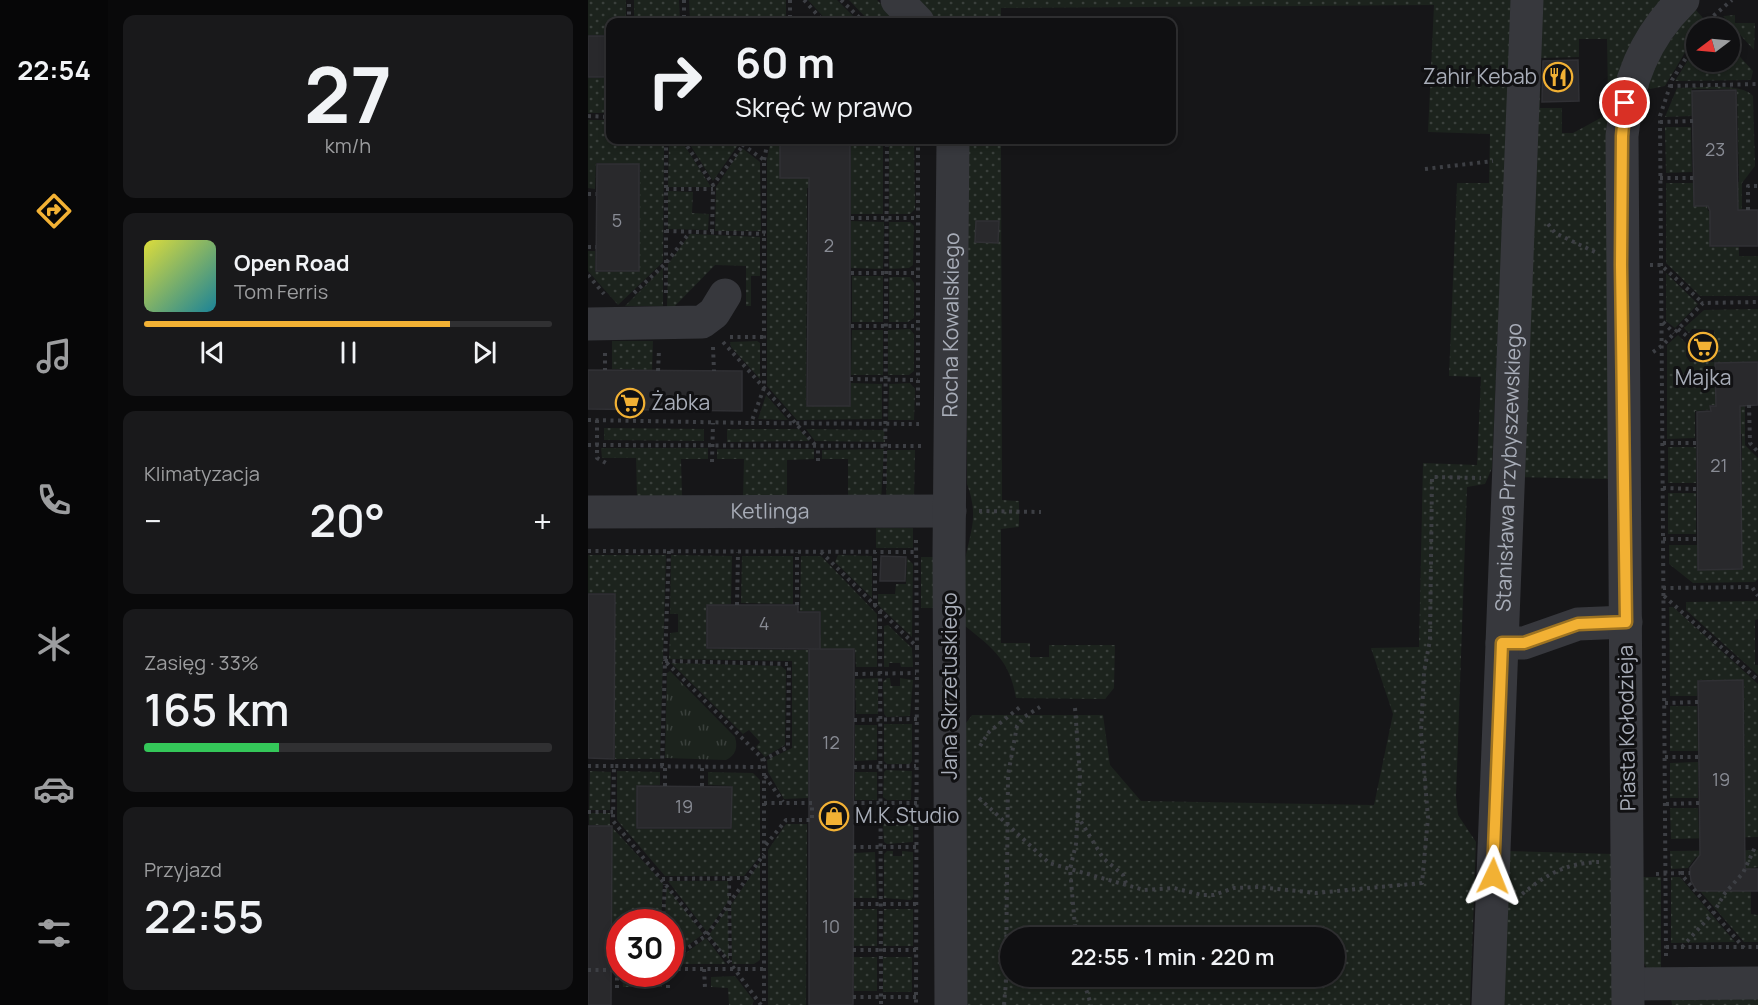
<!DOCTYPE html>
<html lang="pl">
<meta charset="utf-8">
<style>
:root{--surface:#101012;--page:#19191b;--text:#f1f3f6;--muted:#9c9d9f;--line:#303032;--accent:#f2b134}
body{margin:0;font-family:Manrope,sans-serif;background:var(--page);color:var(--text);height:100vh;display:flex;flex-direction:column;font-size:22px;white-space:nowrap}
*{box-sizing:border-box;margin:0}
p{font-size:20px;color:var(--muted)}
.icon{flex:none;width:33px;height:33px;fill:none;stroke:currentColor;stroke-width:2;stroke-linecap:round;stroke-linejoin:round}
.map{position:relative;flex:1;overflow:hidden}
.details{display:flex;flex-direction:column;gap:15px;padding:15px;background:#09090a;width:480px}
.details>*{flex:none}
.hud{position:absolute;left:18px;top:18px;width:570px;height:126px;border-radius:12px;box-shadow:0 3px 9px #0003,0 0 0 2px var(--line);background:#101012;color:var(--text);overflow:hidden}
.needle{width:39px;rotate:254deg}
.tools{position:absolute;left:1098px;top:18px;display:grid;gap:12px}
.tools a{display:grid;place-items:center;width:54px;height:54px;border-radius:50%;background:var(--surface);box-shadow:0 3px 9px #0003,0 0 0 2px var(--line);font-size:30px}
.speed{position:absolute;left:18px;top:909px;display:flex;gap:12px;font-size:30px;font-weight:700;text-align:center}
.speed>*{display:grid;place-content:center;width:78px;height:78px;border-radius:50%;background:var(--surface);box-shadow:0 3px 9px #0003,0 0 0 2px var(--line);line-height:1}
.speed .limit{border:9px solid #d22;background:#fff;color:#111}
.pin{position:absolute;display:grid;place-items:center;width:51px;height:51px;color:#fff;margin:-26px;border:3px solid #fff;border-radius:50%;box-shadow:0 2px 6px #0007}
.me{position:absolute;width:66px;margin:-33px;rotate:2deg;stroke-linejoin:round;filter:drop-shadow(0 0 4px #0008)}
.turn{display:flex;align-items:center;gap:21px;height:126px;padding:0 30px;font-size:27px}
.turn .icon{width:78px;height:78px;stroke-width:2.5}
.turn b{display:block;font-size:42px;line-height:51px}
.big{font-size:45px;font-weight:600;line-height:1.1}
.details .tile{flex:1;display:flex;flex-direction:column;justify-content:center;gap:9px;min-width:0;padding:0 21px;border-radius:12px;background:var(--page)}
.details .dial{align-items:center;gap:0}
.dial b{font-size:78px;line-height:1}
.song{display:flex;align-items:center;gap:18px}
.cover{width:72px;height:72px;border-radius:9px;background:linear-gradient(135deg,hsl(60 70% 55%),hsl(190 70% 35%))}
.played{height:6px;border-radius:3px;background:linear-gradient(90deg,var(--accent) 75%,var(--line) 75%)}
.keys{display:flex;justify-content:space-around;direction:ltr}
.heat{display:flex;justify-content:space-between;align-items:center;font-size:33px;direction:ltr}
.charge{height:9px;border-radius:4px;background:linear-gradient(90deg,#34c759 33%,var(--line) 0)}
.trip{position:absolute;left:412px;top:927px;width:345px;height:60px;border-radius:30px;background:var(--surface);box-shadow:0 3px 9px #0003,0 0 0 2px var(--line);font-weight:600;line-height:60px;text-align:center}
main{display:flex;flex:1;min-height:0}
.dock{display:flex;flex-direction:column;width:108px;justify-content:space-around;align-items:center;background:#060607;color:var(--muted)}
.dock .icon{width:42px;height:42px}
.dock .active{color:var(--accent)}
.dock b{font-size:27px;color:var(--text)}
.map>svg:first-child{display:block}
.grass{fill:url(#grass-dots);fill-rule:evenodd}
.park{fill:url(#park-tufts)}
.building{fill:#29292c;stroke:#303034;stroke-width:1.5}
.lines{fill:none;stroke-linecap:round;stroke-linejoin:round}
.path{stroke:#3d3f44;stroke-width:4;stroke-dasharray:3 4.5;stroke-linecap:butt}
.minor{stroke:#37383d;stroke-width:33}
.route-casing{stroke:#9d7322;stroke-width:15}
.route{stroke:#f2b134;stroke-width:10}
.labels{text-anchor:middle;stroke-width:6;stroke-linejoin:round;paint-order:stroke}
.number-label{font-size:18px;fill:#888b94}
.poi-label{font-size:21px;fill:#a8adb8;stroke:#111113;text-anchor:start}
.street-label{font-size:21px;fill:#a8adb8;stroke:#111113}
</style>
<main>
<nav class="dock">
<b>22:54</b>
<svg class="icon active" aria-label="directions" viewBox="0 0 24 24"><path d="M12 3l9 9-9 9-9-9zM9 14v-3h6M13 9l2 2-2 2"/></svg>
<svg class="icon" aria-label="music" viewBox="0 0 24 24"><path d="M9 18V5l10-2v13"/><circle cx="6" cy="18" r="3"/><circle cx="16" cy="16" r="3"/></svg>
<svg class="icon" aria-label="phone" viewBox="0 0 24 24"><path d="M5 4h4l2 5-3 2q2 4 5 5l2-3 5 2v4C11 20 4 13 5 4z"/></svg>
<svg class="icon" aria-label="climate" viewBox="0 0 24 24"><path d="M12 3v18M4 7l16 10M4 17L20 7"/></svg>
<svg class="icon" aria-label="car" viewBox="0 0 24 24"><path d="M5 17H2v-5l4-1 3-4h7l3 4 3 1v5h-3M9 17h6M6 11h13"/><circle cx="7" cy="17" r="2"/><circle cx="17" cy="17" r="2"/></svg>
<svg class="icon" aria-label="filters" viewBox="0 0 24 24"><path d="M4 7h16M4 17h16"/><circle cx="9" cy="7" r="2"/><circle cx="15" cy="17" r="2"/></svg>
</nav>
<section class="details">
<div class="tile dial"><b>27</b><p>km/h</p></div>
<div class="tile">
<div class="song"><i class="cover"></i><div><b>Open Road</b><p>Tom Ferris</p></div></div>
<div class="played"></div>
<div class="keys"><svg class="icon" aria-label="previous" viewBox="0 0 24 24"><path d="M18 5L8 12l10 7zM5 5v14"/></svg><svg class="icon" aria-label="pause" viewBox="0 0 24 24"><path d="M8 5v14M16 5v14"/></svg><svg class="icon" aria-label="next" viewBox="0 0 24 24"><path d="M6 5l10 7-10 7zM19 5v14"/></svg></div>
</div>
<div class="tile"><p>Klimatyzacja</p>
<div class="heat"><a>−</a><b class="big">20°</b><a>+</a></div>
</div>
<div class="tile"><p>Zasięg · 33%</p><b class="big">165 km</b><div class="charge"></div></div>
<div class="tile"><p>Przyjazd</p><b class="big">22:55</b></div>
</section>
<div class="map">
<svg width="1170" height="1005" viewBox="0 0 1170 1005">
<defs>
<pattern id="grass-dots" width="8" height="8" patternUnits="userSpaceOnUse" patternTransform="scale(1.5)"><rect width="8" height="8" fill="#1c231d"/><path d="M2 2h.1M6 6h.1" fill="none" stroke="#3a403c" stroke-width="1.8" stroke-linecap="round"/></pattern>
<pattern id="park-tufts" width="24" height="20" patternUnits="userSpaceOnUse" patternTransform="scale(1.5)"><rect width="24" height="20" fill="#1c231d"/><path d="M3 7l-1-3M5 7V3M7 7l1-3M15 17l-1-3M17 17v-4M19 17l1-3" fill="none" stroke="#3a403c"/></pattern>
</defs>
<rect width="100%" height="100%" fill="#161618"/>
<!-- grass -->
<path class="grass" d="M0,0H38V22H22V35H0Z
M46,0H91L92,22H46Z
M101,0H198V22H102Z
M220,0H249L271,22H240Z
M261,0H289L311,22H282Z
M323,0H924L904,468L897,484L879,487L868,797L870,815L888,842L882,1005H377L378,723L384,715H515L522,765L553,801L786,805L805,714L783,648L831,647L835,463L889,465L893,377L861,376L869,183H901L902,134L840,132L846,5L413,8V22H347ZM423,938H747V976H423Z
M951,0H1077L1025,93L1020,95L1019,39H991V57L953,58L952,108H974V133H985L1020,114L1022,479L930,477Z
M1106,8L1117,20L1112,28H1108V34L1077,86L1052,91L1064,66Z
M1147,15V23H1167L1166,50L1135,16Z
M1142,46L1165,71L1163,80L1087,81L1108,47V62H1142Z
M0,78H22V113H0Z
M1089,88C1107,88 1154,82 1165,96L1167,166L1154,183V209H1144V183L1151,182L1149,89H1104V116L1077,117Z
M0,120H22V140H76L75,262L30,305L0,271V251H7V272L51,271L52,164L8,163L7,189L0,188Z
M1077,127H1103L1104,172L1078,173Z
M81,140H93L123,187H80Z
M99,140H143L150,145L125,181Z
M183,140H192V178H225V188H219L218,406H263V383L294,384V419L209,420L179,386V159Z
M249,140H295V214H263V144H249Z
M301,140H326L327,209L322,214H301Z
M379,140H413L414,500L431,501V527L413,529V643H442V657H461V645H527L526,688L517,699L428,698C422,661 405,648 377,626C377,608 375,589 376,570C379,535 393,522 379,484Z
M154,148L172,162L173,231H127L128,187Z
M1078,183H1105L1106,206H1119L1120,211H1126L1127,224H1121L1122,247H1151V256H1170V296H1112L1078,263Z
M80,191L105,192L104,213L121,214L120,230L80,229Z
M263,221L296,222L295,269L263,268Z
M301,222H322L326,226L325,265L321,268L301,269Z
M102,234L172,237V276H163V306H158V266L127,265L86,307H79L80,264Z
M75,268V306H37Z
M1078,273L1110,304L1087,328L1078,321Z
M264,276H295V322H264Z
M301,277H322L326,283V318L320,322H301Z
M1170,309V361L1156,362V370H1127L1128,395L1133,405H1122V410L1107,411V438L1079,439V345L1090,335L1098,343V356L1102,362H1126V330L1104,329L1101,333L1096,328L1116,310Z
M322,329L326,334V371L321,375H300V330Z
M264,330H295V375H263Z
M24,341H65L64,370L24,369Z
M169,341L172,343V379L143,347L142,342Z
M322,383L327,389L326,420H300L301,384Z
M178,395L200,420L170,419Z
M1145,406H1157V445L1170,458V579L1167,582L1105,583L1081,564V545H1109V570H1154V434H1146Z
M16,428L116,429V441L16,440Z
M139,429H211L222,441L139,442Z
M218,429L296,430L297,442L227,441Z
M1080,447H1108V483H1080Z
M13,448H120V459H93L94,496H49L48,458H14Z
M129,449H226V459L199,460V497H155L156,459H129Z
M296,449L293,501L260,497V459H234V450Z
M299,450H327L326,501H298Z
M1080,493H1108V534H1080Z
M288,528H325V548H288Z
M0,555H78L72,759H27V593H0Z
M83,555L144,556L143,604L118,605V649L220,650V798L196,799L180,772L179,760L204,748V661L81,659L82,633L90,632V614H82Z
M250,555L284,556V598L247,562Z
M154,556H205V604L153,603Z
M213,556H233L289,614V667H268L267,649L229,648L228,636L233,635V611H212Z
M333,557H352V608H333Z
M319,558L325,564L324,637L290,605V594H307L308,584H318Z
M1170,601V619L1167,620V665H1170V675L1098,610V602Z
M1081,607H1085L1170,684V837L1083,839L1082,808H1110L1111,835H1157L1156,680H1110L1109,696H1082Z
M300,625L324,648L325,667H313L312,663H301V667H296V626Z
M83,663L193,666L198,670L197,745L177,757L168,747L172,742L161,730L155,734Z
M290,678V714H268L267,679Z
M299,678H302L303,686H312V678L325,680L322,716L299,717L296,714L295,682Z
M1082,706H1109L1110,751H1082Z
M296,724H324V761L322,764H299L296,761Z
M267,725H289V760L267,761Z
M1110,762V798H1082V763Z
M298,770L324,771L323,800H299L295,797L296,772Z
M2,771L23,772L22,810H1Z
M29,771L72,772V785L48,786V829H144V786L120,785V772L165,773L172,780V856L156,876H77L29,820Z
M267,772H289V800H267Z
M1,813H22V825L75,883L73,922H32L31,964H24V851L11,850V825H1Z
M295,823H325V842L299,844L296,842Z
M198,824H219L218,1005H180V850Z
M1170,850V867L1163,868V914L1170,915V942H1156L1112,891H1132V857H1108L1100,868L1083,869L1082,851Z
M299,851H305V856H314V851L325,852V897L323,900L296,898V854Z
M917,851L1025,854L1029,1005H908Z
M287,852L289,898H266V853Z
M172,862V960L166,964H144L143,905Z
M1054,877H1073V974L1059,969L1054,959Z
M1083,877H1092L1147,942L1083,943Z
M80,881H140L141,900L119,932Z
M78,886L115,934L83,958L82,922H77Z
M140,907L141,960L121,935Z
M266,909H289V946H266Z
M296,909H325V946H295Z
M118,938L138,964H83Z
M266,957H289V991H266Z
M295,957H324V992H295Z
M34,975H74V987H35Z
M147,976L166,1001L164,1005H141L140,988L123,987V977Z
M1170,997V1005H1084L1083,998Z"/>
<!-- park -->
<path class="park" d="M82,671L147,737C150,747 148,755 138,760L77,758L79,673Z"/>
<!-- building -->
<path class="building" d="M0,36H22V77H0Z
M990,60L991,101L954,102L955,61Z
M1148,90L1150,210H1170V246H1122V211L1120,206H1106L1104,91Z
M192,140H248V144L262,145V406H219L221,178H192Z
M9,164H51V271H8Z
M388,221H411L410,243L387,242Z
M1170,362V405L1152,406L1154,569L1110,570L1109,412L1123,411L1122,406H1128L1127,363Z
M0,370L154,371V411L0,409Z
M293,556L318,557L317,581H292Z
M0,594H27L26,759L0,758Z
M119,605H210V612H232V649L119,648Z
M221,649H266L265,1005H221Z
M1155,680L1157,869H1170V891H1109L1103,881L1102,873V868L1112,855L1110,681Z
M49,786L144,787L143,828H49Z
M0,826H24L23,1005H0Z"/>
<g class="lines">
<!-- path -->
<path class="path" d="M96,0V22
M202,0V22
M216,0L236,22
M253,0L276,22
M41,22V0
M1117,28L1124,17L1144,0
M1082,86L1170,84
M0,116L22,117
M1072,122L1105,121
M78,140V296
M95,140L125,185L159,140
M148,140L176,160V388L163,423L331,424
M330,140V406
M176,160L180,140
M837,169L905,161
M1072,178H1106
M78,189H125
M0,194H8
M1160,210V186H1170
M263,218H330
M960,224L967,233L1007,252
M78,231L177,234
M124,232L125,189
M0,247H8
M1062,265H1073L1115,303
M263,273H330
M0,275L16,294
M46,293L78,263L102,232
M1075,322L1086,333
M263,326H330
M1090,329L1100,337
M142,337H176
M135,342L228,446
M125,347L126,371
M1065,352L1075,345L1115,303L1170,302
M17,353V370
M70,371L71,350
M262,379L330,380
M1161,405L1162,443L1170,452
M0,420L163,423
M9,420V458L18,463
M1075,443H1109
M0,445L335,446
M230,461V446
M124,462L125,423
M297,484L299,140
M1075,488L1109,489
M391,511L453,512
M1075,539H1109
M328,540L329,647
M0,551L329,552
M81,551L77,661L174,758L176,767V1005
M233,552L329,647L328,1005
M1075,588L1164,587L1170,596
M1076,596L1170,680
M149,605L150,552
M209,605V552
M287,606V552
M292,611L293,1005
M267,674L328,673
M1077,703L1110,702
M487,708L492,776L488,844L482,869L488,938
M266,720L329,719
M392,746L401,732L432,707
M1077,757H1111
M0,766H26
M74,766L77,661L201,664L200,747L175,760
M266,767L328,766
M177,776L195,802
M77,786V766
M114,786V766
M391,798L461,863L556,890L586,888L614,895H626L646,888L671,887L728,893L834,883L840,818L833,732L836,672L842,640L844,477L893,478
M176,803H224V820H198L177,846
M266,803H329
M1078,804L1111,803
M0,812H25
M489,815L515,858L535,875L538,883
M265,821L328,820
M265,847H328
M1093,873H1102
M1068,874L1092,873L1156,948
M141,878L142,962
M74,879L159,878
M934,894C959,874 978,863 1011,862
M265,904H329
M75,922L77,884
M1078,947H1170
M1094,947L1126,912L1137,893L1155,873L1168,845
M265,950H329
M1078,956L1072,116L1084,80L1108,42
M82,960L119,935L176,854
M82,969H177
M116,969L117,988
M0,970H32
M494,976L503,1005
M29,988V970
M80,988V974
M265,997H329
M173,1005L142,963L25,821L26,766L176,767
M416,1005L418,982L420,775L429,726L436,717L452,707"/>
<!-- minor -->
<g class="minor">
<path d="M309,0L330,22"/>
<path d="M0,324L114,322L126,313L137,295"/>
<path id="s1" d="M0,512L362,511"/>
<path d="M914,643H936L990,624L1038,622"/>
<path d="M1040,984L1170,983"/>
<path id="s2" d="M363,1005L361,553L365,140"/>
<path id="s3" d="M900,1005L939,0"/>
<path d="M1040,1005L1034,136C1039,83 1056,38 1095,0"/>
</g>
</g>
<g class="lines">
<!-- route casing -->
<g class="route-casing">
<path id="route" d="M905,876L914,643H936L990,624L1038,622L1033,265L1034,136L1037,103"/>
</g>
<!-- route -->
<use href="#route" class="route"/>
</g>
<!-- icons -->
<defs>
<g id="restaurant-ring" transform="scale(1.5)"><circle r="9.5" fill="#111113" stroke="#f2b134" stroke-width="1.5"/><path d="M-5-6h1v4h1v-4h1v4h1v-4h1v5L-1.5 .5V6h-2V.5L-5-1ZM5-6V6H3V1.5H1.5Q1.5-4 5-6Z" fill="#f2b134"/></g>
<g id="supermarket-ring" transform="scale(1.5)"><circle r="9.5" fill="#111113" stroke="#f2b134" stroke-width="1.5"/><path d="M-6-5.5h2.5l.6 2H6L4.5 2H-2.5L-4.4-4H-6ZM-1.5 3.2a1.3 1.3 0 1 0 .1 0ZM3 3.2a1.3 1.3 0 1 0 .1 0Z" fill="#f2b134"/></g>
<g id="shop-ring" transform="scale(1.5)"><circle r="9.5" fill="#111113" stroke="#f2b134" stroke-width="1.5"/><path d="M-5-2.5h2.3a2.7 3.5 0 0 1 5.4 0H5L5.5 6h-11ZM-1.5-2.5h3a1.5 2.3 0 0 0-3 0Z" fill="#f2b134"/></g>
</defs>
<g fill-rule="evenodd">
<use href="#restaurant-ring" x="970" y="77"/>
<use href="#supermarket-ring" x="1115" y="347"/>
<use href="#supermarket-ring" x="42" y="403"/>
<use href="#shop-ring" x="246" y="816"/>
</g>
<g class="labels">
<!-- number labels -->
<g class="number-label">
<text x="1127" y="156">23</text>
<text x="29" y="227">5</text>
<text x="241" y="252">2</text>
<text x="1131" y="472">21</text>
<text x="176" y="630">4</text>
<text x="243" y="749">12</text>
<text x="1133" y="786">19</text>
<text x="96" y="813">19</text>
<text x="243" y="933">10</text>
</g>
<!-- poi labels -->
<g class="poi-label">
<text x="949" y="84" text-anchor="end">Zahir Kebab</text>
<text x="1115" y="385" text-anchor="middle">Majka</text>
<text x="63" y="410">Żabka</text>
<text x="267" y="823">M.K.Studio</text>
</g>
<!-- street labels -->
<g class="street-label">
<text dy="7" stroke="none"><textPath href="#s2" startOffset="680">Rocha Kowalskiego</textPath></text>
<text dy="7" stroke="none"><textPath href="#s3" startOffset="538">Stanisława Przybyszewskiego</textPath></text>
<text dy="7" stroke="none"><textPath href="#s1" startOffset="182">Ketlinga</textPath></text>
<text transform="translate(362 686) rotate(-90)" y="7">Jana Skrzetuskiego</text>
<text transform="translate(1039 728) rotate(-91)" y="7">Piasta Kołodzieja</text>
</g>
</g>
</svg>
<div class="tools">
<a><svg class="needle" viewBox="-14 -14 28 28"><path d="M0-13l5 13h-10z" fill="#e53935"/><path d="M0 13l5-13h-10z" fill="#9c9d9f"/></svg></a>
</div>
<div class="speed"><div class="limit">30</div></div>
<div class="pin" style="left:1037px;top:103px;background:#d93025"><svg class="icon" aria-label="arrive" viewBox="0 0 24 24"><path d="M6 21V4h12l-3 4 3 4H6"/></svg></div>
<svg class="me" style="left:905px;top:876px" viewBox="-20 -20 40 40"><path d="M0-17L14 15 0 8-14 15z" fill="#f2b134" stroke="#fff" stroke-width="4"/></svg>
<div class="trip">22:55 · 1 min · 220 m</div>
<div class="hud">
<div class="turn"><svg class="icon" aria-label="right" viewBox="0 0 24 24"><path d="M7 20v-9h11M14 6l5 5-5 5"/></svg><div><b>60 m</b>Skręć w prawo</div></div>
</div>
</div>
</main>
